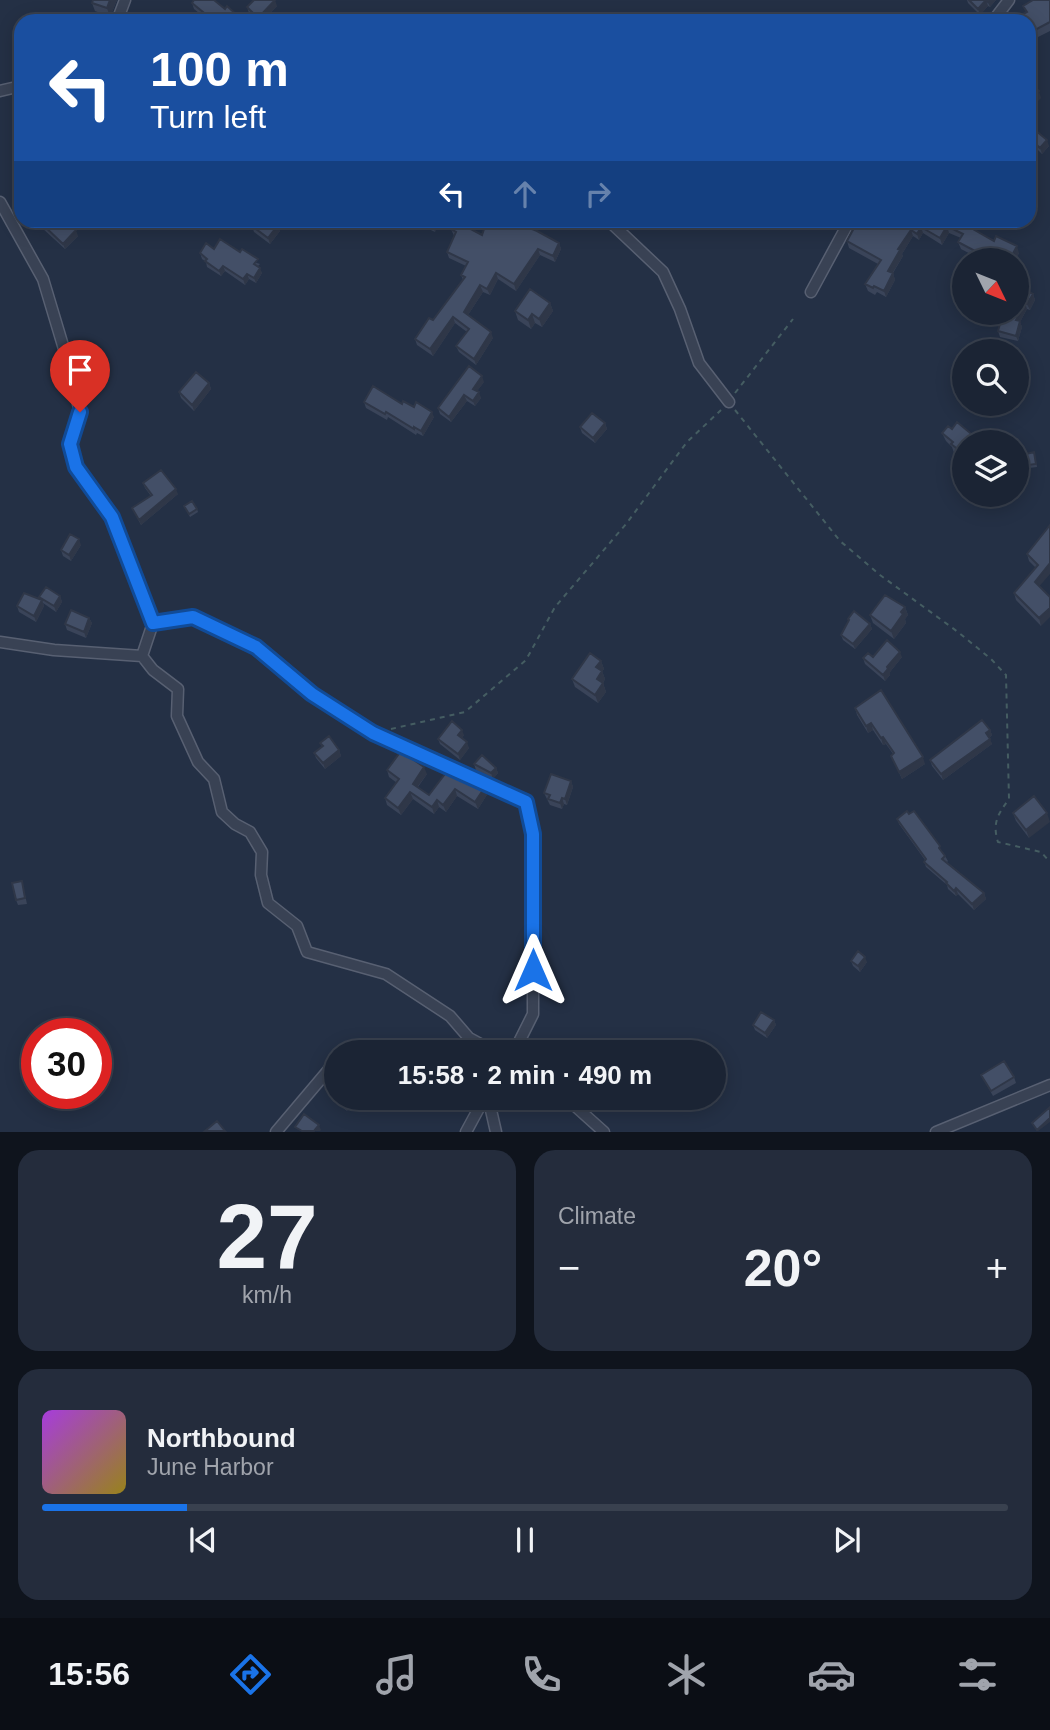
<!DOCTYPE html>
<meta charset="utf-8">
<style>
:root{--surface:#1b2434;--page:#242c3c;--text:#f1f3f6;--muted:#a0a4ac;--line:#39414f;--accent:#1a73e8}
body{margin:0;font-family:Arial,sans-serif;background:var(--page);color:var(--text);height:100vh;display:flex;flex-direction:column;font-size:26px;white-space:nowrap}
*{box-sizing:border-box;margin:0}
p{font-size:23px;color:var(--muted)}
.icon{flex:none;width:38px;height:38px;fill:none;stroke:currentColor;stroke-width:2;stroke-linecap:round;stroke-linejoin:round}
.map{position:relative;height:1132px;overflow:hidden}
.side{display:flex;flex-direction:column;gap:18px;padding:18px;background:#0f141d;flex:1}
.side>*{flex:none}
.top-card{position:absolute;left:14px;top:14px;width:1022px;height:214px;border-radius:21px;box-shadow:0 4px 18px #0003,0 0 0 2px var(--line);background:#1a4fa0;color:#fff;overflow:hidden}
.needle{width:46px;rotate:133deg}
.buttons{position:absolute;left:952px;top:248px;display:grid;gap:14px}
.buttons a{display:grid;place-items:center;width:77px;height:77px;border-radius:50%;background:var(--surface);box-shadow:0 4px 18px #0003,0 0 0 2px var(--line);font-size:35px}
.speed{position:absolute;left:21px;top:1018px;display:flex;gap:14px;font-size:35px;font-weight:700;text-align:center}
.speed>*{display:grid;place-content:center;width:91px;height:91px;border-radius:50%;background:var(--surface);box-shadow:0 4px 18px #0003,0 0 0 2px var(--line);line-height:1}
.speed .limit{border:10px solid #d22;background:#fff;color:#111}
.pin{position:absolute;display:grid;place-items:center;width:60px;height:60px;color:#fff;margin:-72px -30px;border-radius:50% 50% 50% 0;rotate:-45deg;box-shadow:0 0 7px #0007}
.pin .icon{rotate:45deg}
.me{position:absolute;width:77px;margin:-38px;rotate:0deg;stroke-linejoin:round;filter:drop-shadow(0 0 5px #0008)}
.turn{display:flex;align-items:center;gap:24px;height:147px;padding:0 21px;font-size:32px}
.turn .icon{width:91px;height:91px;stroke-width:2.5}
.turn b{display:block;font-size:49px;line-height:60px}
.lanes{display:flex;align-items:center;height:66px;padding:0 21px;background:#0003;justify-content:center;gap:35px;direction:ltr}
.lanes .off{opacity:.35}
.big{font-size:52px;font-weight:700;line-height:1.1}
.side .card{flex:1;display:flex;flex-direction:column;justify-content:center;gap:10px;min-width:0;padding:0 24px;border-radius:21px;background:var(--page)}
.side .dial{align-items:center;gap:0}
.dial b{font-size:91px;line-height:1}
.song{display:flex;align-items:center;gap:21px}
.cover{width:84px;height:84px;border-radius:10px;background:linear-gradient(135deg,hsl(280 70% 55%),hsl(50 70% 35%))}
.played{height:7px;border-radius:4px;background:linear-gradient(90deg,var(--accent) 15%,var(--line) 15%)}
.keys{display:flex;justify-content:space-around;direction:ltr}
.heat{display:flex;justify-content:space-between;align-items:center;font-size:38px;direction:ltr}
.side .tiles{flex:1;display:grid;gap:18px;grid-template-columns:1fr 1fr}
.card:last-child{grid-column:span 2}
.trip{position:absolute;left:324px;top:1040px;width:402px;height:70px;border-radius:35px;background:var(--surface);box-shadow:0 4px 18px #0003,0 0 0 2px var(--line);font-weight:700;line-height:70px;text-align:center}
.tab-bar{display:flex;height:112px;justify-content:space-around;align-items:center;background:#0b0e15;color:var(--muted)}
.tab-bar .icon{width:49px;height:49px}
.tab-bar .on{color:var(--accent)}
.tab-bar b{font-size:32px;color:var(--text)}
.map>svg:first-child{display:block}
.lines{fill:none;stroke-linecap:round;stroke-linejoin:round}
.minor-casing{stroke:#586072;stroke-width:13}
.path{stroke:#455d62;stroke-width:2;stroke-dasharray:5 5;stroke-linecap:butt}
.minor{stroke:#394254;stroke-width:10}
.wall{fill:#3a4459}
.shaded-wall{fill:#2f3748}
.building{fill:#434f67;stroke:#2f3748;stroke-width:2}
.route-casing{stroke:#114b97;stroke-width:18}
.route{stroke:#1a73e8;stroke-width:12}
</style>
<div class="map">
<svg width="1050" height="1132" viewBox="0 0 1050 1132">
<rect width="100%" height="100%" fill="#243045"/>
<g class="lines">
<!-- minor casing -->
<g class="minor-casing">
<path id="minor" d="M117,21L125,0
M993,21L1009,0
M0,91L21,86
M0,202L43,279L67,359L80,412L70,444L76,467L112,517L153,623
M608,220L663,272L680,309L699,363L729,402
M811,292L850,220
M0,642L54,650L142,656L153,623L193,617L256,647L312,694L373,733L526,802L533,833V1014L514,1052
M142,656L153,670L178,689L177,716L198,762L214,779L222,812L235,824L250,832L262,852L261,875L268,903L297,926L307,952L386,974L450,1016L469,1038L474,1052
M469,1038L495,1052
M488,1097L496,1132
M565,1097L604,1132
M276,1132L336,1061
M466,1132L485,1097
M936,1132L1050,1085"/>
</g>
<!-- path -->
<path class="path" d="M735,393L793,319
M735,410L840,541L880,575L958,632L991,659L1006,675L1009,799C998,814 992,823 998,842L1041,852L1050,862
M391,729L465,712L526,660L555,607L626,524L687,442L721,410"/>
<!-- minor -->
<use href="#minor" class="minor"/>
</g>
<!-- wall -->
<path class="wall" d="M93,0H117L110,17L95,11L92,3Z
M967,0H996L990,7L988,6L980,15L968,3Z
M1031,0H1050V31L1038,37L1029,39V21H1017L1016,18L1026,12L1023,6L1031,1Z
M192,3L240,21H209L194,9Z
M277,6L262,21H257L249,13L247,7Z
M1029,128L1032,134L1049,146L1042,154L1031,143L1029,139Z
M240,220H272L280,231L270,244L254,232L253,229Z
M415,220H440L435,232L416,223Z
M854,220L970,228L1019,253L1015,261H984L961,249L958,242L961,238L949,233L942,245L923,233L919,240L913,236L902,254L903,256L893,273L895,280L886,297L877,292L875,295L868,291L865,284L878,264L849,248L847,241L852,231L850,225Z
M40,222L78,236L65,249L42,228Z
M467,227L482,235L559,243L561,249L555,262L540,255L516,291L498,279L490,295L483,292L468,315L493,338L476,365L459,352L456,346L467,332L455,323L433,356L417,345L415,339L433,320L463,280L461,275L466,266L449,258L447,252L454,236L451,229Z
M214,249L260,264L258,266L262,273L256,283L249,279L245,285L225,271L221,276L207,267L206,262L202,259L200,253Z
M1033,294L1035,300L1030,310L1027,309L1020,322L1022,327L1018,341L1000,337L998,331Z
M550,303L553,311L542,327L535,323L531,329L518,320L515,311Z
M484,382L477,391L481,398L475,406L467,401L451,422L440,414L438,408Z
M209,383L211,389L194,411L181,398L179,392Z
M364,402L402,404L434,417L423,436L417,433L416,435L388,417L387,420L366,408Z
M605,423L607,429L595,443L582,433L580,427Z
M952,429L975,437L977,443H964V460L954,453L952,447L946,441L942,433Z
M1035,455L1037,467L1029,468L1028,465Z
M143,483L178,494L141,525L132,508L151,496L145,488Z
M184,506L197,509L198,512L190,517Z
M1050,525L1039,586L1041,626L1016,600L1014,593L1036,568L1029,561L1027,554Z
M81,545L71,561L63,556L61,550Z
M60,596L62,602L56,612L43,603L44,606L36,622L19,612L17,606L40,599L39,597Z
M905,607L908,615L905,619L906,623L894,639L873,623L870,615Z
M89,618L92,623L86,638L67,630L65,624Z
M848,619L870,624L872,629L855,649L843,640L841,635L849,621Z
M873,657H902L890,672V675L885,681L865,664L863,658Z
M601,661L604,669L602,671L605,679L603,683L606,692L598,703L575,687L572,679Z
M855,708L925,764L902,779L891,756L893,754L886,744L883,745L873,730L868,733L857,715Z
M990,730L992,735L989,738L992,744L943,780L932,766L930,760Z
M464,735L462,738L469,748L460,760L440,744L438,739Z
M320,743L339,750L341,756L325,769L316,758L314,753L322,747Z
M474,764L496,768L498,773L493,779L476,770Z
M387,770L427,774L418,787L429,795L471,785L485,787L488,793L478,809L457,796L446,812L439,807L434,814L413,799L401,815L387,805L385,798L397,783L389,777Z
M571,781L573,787L567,805L564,804L562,809L550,805L544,793Z
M1034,796L1029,838L1016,821L1013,813Z
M897,819L942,852L945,856L948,861L947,862L984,893L986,899L974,910L958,894L956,896L948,889L947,885L926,867L924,862L925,860L899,824Z
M22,881L27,904L18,905L16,900Z
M851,961L867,962L860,972L853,966Z
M774,1020L776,1025L767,1038L755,1030L753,1025Z
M981,1075L1014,1077L1016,1083L993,1096Z
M328,1090L358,1097L347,1111L330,1096Z"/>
<!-- shaded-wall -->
<path class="shaded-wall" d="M110,0H117L110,17L107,8Z
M275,0L277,6L262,21H259L258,18Z
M986,0L988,6L980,15L978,9Z
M989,0H996L990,7L988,2Z
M1039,91L1041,98L1029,110V101Z
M1047,140L1049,146L1042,154L1040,148Z
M1032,191L1034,196L1029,212V200Z
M435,220H440L435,232L433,226Z
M465,220H471L465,231L463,225Z
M278,225L280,231L270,244L268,238Z
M947,226L949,233L942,245L940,238Z
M921,227L923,233L919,240L917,234Z
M76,230L78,236L65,249L63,244Z
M911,230L913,236L902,254L903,256L890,277L888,271L898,249Z
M559,243L561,249L555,262L553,256Z
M1017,246L1019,253L1015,261H1009Z
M538,249L540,255L516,291L514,284Z
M223,266L225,271L221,276L219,271Z
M260,268L262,273L256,283L254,278Z
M496,273L498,279L490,295L487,289Z
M893,273L895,280L886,297L884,291Z
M247,274L249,279L245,285L243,279Z
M480,285L483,292L466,318L464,312Z
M1033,294L1035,300L1030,310L1027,304Z
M550,303L553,311L542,327L539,319Z
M1025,303L1027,309L1020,322L1022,327L1018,341L1016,336V320Z
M532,314L535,323L531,329L528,320Z
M453,317L455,323L433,356L430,349Z
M491,332L493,338L476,365L474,359Z
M482,376L484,382L475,394L473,389Z
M209,383L211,389L194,411L192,405Z
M479,392L481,398L475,406L473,401Z
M464,395L467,401L451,422L449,417Z
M432,412L434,417L423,436L421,431Z
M605,423L607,429L595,443L593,438Z
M176,489L178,494L141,525L139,520Z
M79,539L81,545L71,561L69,555Z
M1050,563V574L1037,589L1035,582Z
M60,596L62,602L56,612L54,606Z
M42,600L44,606L36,622L34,616Z
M905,607L908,615L905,619L906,623L894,639L891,631Z
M1050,608V617L1041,626L1039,618Z
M89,618L92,623L86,638L84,632Z
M870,624L872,629L855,649L853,644Z
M900,652L902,657L890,672V675L885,681L883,675L887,667Z
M601,661L604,669L602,671L605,679L600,688L597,679L596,667Z
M603,683L606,692L598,703L595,695Z
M871,723L873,730L868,733L866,726Z
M462,730L464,735L460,741L458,735Z
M990,730L992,735L988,739L986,733Z
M883,737L886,744L883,745L881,738Z
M990,739L992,744L943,780L941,774Z
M467,742L469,748L460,760L458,754Z
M339,750L341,756L325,769L323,763Z
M923,757L925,764L902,779L899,772Z
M424,767L427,774L415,790L413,784Z
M496,768L498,773L493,779L491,773Z
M571,781L573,787L567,805L565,799Z
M485,787L488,793L478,809L475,802Z
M455,789L457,796L446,812L443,805Z
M410,792L413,799L401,815L398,808Z
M562,798L564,804L562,809L560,803Z
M437,800L439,807L434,814L432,807Z
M1047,813L1050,822L1029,838L1026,830Z
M956,888L958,894L956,896L954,891Z
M984,893L986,899L974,910L972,904Z
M865,957L867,962L860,972L858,966Z
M774,1020L776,1025L767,1038L765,1033Z
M351,1097H358L347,1111L344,1105Z
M1050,1118V1122L1038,1131L1037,1130Z
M319,1125L321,1130L320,1131H314Z"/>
<!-- building -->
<path class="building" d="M93,0H110L107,8L92,3Z
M194,0H214L225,9L227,6L239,17L235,21H214L192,3Z
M254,0H275L258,18L247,7Z
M969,0H989L988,2L986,0L978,9Z
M1033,0H1050V22L1035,30L1029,31V21H1018L1016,18L1027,12L1023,6Z
M1029,82L1039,91L1029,101Z
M1035,130L1047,140L1040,148L1029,138Z
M1029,189L1032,191L1029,200Z
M42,220H66L76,230L63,244L40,222Z
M247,220H272L278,225L268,238L252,226L253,224Z
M421,220H435L433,226Z
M456,220H465L463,225L482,235L487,220H510L537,231L559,243L553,256L538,249L514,284L496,273L487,289L480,285L464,312L491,332L474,359L456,346L469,329L453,317L430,349L415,339L429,318L433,320L465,277L461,275L468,262L447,252L456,232L451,229Z
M854,220H957L994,241L996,236L1017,246L1009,261H994L958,242L963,234L947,226L940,238L921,227L917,234L911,230L898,249L900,250L888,271L893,273L884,291L874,286L873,288L865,284L881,260L847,241L854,228L850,225Z
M220,239L240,252L242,249L258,259L254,264L260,268L254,278L247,274L243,279L223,266L219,271L205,261L207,259L200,253L206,243L214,249Z
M1017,286L1033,294L1027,304L1025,303L1016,320L1020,321L1016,336L998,331L1003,313H1017Z
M530,289L550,303L539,319L532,314L528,320L515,311Z
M469,366L482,376L473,389L479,392L473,401L464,395L449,417L438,408Z
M196,372L209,383L192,405L179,392Z
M373,386L402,404L403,401L414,407L416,402L432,412L421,431L414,427V429L386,412L385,414L364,402Z
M592,413L605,423L593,438L580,427Z
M957,422L975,437L972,440L975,443H964V454L951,444L953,442L942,433L948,426L952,429Z
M1034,452L1036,464L1028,465L1026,454Z
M161,470L176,489L139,520L132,508L152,495L143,483Z
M192,501L197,509L189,514L184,506Z
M1050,525V563L1035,582L1050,597V608L1039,618L1014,593L1038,565L1027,554Z
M70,534L79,539L69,555L61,550Z
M46,587L60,596L54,606L39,597Z
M24,593L42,600L34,616L17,606Z
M885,595L905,607L901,612L903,614L891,631L870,615Z
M71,610L89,618L84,632L65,624Z
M854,611L870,624L853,644L841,635L849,620L848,619Z
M887,640L900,652L887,667L888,669L883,675L863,658L868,653L873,657Z
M590,653L601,661L596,667L602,671L597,679L603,683L595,695L572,679Z
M881,690L923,757L899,772L891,756L894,753L883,737L881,738L871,723L866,726L855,708Z
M982,720L990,730L986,733L990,739L941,774L930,760Z
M452,721L462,730L458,735L467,742L458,754L438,739Z
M329,736L339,750L323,763L314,753L323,746L320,743Z
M401,751L424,767L413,784L429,795L448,770L471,785L473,781L485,787L475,802L455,789L443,805L437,800L432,807L410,792L398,808L385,798L399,779L387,770Z
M482,755L496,768L491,773L474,764Z
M551,774L571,781L565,799L562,798L560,803L548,799L550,795L544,793Z
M1034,796L1047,813L1026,830L1013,813Z
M907,811L909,814L914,811L940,846L939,848L945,856L942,859L984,893L972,904L956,888L954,891L946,883L947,882L924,862L926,859L897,819Z
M22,881L25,898L16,900L12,883Z
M858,951L865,957L858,966L851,961Z
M761,1012L774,1020L765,1033L753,1025Z
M1004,1061L1014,1077L991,1091L981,1075Z
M336,1078V1097H351L344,1105L328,1090Z
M1050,1107V1118L1037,1130L1032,1123Z
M304,1114L319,1125L314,1131H302L295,1127Z
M217,1121L225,1131H205Z"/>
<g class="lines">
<!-- route casing -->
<g class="route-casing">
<path id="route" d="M80,412L70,444L76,467L112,517L153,623L193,617L256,647L312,694L373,733L526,802L533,834V970"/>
</g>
<!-- route -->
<use href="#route" class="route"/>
</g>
</svg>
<div class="buttons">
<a><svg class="needle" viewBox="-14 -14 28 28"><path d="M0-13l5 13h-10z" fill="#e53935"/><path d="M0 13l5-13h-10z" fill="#a0a4ac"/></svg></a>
<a><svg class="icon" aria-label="search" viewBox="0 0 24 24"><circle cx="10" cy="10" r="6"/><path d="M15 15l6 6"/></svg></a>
<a><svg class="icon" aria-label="layers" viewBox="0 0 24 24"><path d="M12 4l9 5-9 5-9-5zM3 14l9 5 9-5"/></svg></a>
</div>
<div class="speed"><div class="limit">30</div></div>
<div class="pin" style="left:80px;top:412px;background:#d93025"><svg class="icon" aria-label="arrive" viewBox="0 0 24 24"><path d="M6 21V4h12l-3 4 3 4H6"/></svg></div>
<svg class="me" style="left:533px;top:970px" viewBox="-20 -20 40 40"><path d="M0-17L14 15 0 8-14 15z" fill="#1a73e8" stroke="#fff" stroke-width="4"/></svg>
<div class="trip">15:58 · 2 min · 490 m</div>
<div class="top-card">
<div class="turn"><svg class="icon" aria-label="left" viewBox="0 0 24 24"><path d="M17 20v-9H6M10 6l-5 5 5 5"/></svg><div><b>100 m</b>Turn left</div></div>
<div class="lanes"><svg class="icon" aria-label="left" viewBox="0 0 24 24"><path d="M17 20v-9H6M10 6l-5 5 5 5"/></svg><svg class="icon off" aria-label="ahead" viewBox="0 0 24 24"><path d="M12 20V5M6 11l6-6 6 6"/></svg><svg class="icon off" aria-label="right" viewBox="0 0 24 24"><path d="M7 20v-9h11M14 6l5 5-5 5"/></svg></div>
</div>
</div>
<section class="side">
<div class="tiles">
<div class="card dial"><b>27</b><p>km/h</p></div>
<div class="card"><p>Climate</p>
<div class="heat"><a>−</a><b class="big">20°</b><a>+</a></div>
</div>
<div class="card">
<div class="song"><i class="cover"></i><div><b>Northbound</b><p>June Harbor</p></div></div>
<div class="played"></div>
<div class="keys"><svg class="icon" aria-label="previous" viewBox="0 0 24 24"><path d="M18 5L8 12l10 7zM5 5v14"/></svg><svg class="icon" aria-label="pause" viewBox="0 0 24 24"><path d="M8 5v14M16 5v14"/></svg><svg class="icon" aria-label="next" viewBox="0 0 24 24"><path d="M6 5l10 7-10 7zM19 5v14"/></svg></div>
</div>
</div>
</section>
<nav class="tab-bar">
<b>15:56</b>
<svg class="icon on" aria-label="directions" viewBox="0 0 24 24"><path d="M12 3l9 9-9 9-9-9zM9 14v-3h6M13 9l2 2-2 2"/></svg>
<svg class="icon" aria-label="music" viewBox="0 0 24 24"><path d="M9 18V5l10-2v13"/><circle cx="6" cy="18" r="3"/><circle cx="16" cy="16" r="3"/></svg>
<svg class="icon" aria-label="phone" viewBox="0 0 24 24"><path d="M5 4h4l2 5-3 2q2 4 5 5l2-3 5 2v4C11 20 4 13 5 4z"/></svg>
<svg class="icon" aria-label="climate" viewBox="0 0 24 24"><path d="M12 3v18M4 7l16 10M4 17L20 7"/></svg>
<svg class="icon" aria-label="car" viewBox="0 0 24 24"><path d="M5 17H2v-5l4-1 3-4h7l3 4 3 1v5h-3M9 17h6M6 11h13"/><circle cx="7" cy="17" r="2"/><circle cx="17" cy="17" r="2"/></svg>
<svg class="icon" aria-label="filters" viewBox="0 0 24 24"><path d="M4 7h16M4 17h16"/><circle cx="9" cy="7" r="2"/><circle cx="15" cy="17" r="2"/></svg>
</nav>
